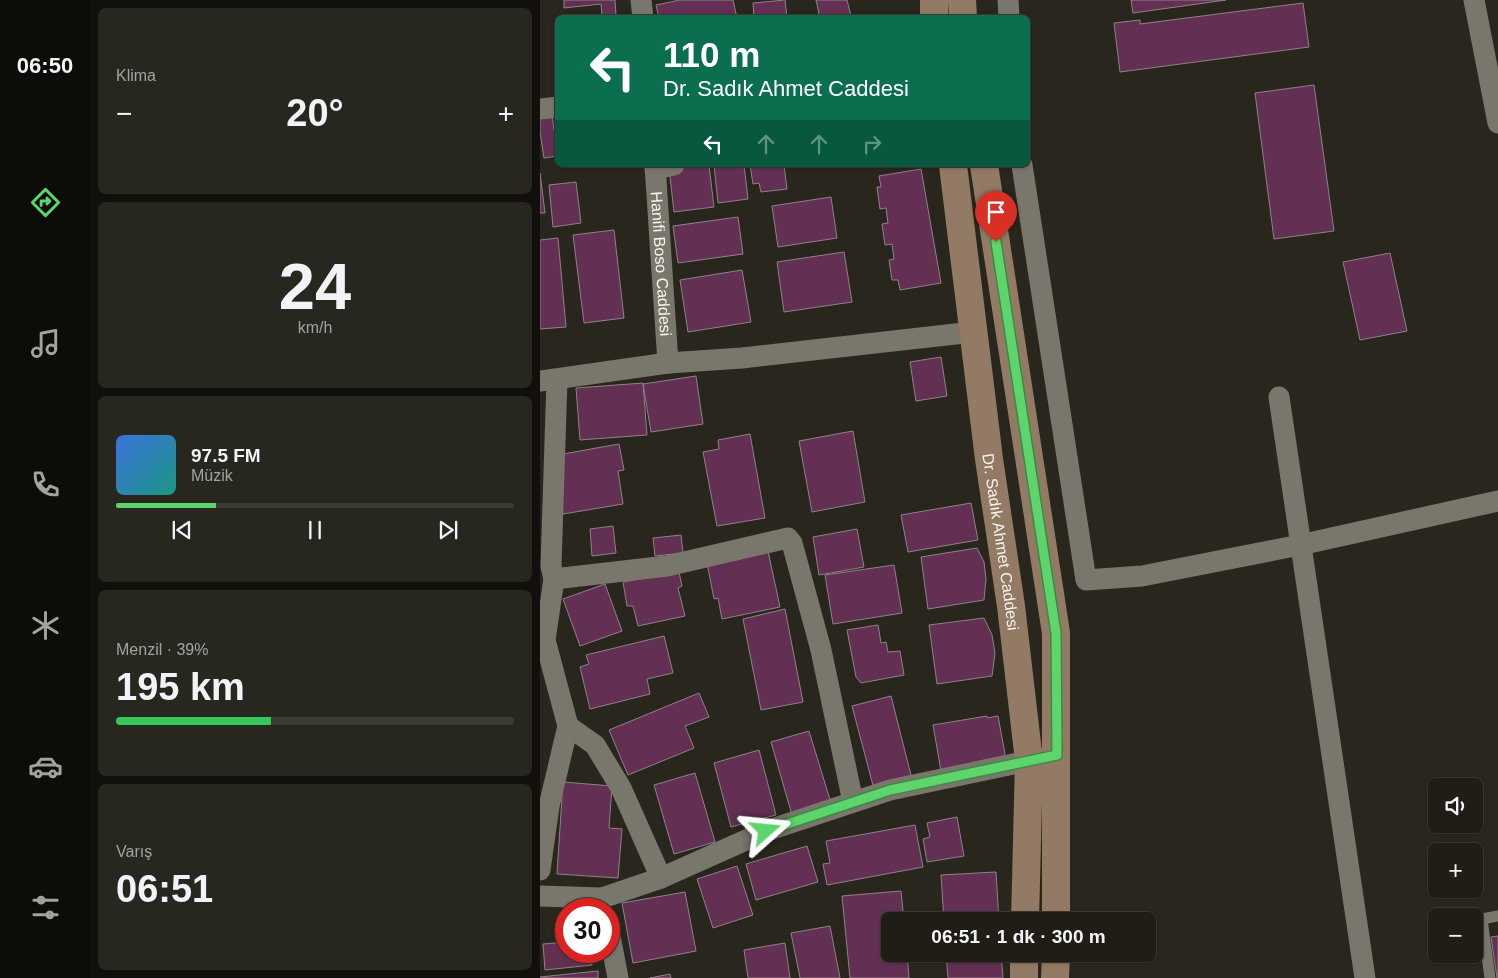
<!DOCTYPE html>
<html lang="tr">
<meta charset="utf-8">
<style>
:root{--surface:#1f1d16;--page:#27261f;--text:#f1f3f6;--muted:#a1a2a1;--line:#3c3b35;--accent:#5ed56c}
body{margin:0;font-family:Helvetica,sans-serif;background:var(--page);color:var(--text);height:100vh;display:flex;flex-direction:column;font-size:19px;white-space:nowrap}
*{box-sizing:border-box;margin:0}
p{font-size:16px;color:var(--muted)}
.icon{flex:none;width:28px;height:28px;fill:none;stroke:currentColor;stroke-width:2;stroke-linecap:round;stroke-linejoin:round}
.map{position:relative;flex:1;overflow:hidden}
.sheet{display:flex;flex-direction:column;gap:8px;padding:8px;background:#11100c;width:450px}
.sheet>*{flex:none}
.guide{position:absolute;left:15px;top:15px;width:475px;height:152px;border-radius:8px;box-shadow:0 1px 4px #0004,0 0 0 1px var(--line);background:#0b6e4f;color:#fff;overflow:hidden}
.fabs{position:absolute;left:888px;top:778px;display:grid;gap:10px}
.fabs a{display:grid;place-items:center;width:55px;height:55px;border-radius:8px;background:var(--surface);box-shadow:0 1px 4px #0004,0 0 0 1px var(--line);font-size:25px}
.speed{position:absolute;left:15px;top:898px;display:flex;gap:10px;font-size:25px;font-weight:700;text-align:center}
.speed>*{display:grid;place-content:center;width:65px;height:65px;border-radius:50%;background:var(--surface);box-shadow:0 1px 4px #0004,0 0 0 1px var(--line);line-height:1}
.speed .limit{border:8px solid #d22;background:#fff;color:#111}
.pin{position:absolute;display:grid;place-items:center;width:42px;height:42px;color:#fff;margin:-51px -21px;border-radius:50% 50% 50% 0;rotate:-45deg;box-shadow:0 0 5px #0007}
.pin .icon{rotate:45deg}
.me{position:absolute;width:55px;margin:-28px;rotate:72deg;stroke-linejoin:round;filter:drop-shadow(0 0 4px #0008)}
.turn{display:flex;align-items:center;gap:18px;height:105px;padding:0 25px;font-size:22px}
.turn .icon{width:65px;height:65px;stroke-width:2.5}
.turn b{display:block;font-size:35px;line-height:42px}
.lanes{display:flex;align-items:center;height:48px;padding:0 25px;background:#0003;justify-content:center;gap:25px;direction:ltr}
.lanes .off{opacity:.35}
.big{font-size:38px;font-weight:600;line-height:1.1}
.sheet .widget{flex:1;display:flex;flex-direction:column;justify-content:center;gap:8px;min-width:0;padding:0 18px;border-radius:8px;background:var(--page)}
.sheet .dial{align-items:center;gap:0}
.dial b{font-size:65px;line-height:1}
.song{display:flex;align-items:center;gap:15px}
.cover{width:60px;height:60px;border-radius:8px;background:linear-gradient(135deg,hsl(220 70% 55%),hsl(170 70% 35%))}
.played{height:5px;border-radius:2px;background:linear-gradient(90deg,var(--accent) 25%,var(--line) 25%)}
.keys{display:flex;justify-content:space-around;direction:ltr}
.heat{display:flex;justify-content:space-between;align-items:center;font-size:28px;direction:ltr}
.charge{height:8px;border-radius:4px;background:linear-gradient(90deg,#34c759 39%,var(--line) 0)}
.trip{position:absolute;left:341px;top:912px;width:275px;height:50px;border-radius:8px;background:var(--surface);box-shadow:0 1px 4px #0004,0 0 0 1px var(--line);font-weight:600;line-height:50px;text-align:center}
main{display:flex;flex:1;min-height:0}
.menu{display:flex;flex-direction:column;width:90px;justify-content:space-around;align-items:center;background:#0c0c09;color:var(--muted)}
.menu .icon{width:35px;height:35px}
.menu .selected{color:var(--accent)}
.menu b{font-size:22px;color:var(--text)}
.map>svg:first-child{display:block}
.building{fill:#633053;stroke:#8e8289}
.lines{fill:none;stroke-linecap:round;stroke-linejoin:round}
.lane{stroke:#79766b;stroke-width:11}
.street{stroke:#79766b;stroke-width:21}
.secondary{stroke:#927a64;stroke-width:28}
.route-casing{stroke:#3d8a46;stroke-width:12}
.route{stroke:#5ed56c;stroke-width:9}
.labels{text-anchor:middle;stroke-width:4;stroke-linejoin:round;paint-order:stroke}
.street-label{font-size:16px;fill:#f6f4ee;stroke:#11100b}
</style>
<main>
<nav class="menu">
<b>06:50</b>
<svg class="icon selected" aria-label="directions" viewBox="0 0 24 24"><path d="M12 3l9 9-9 9-9-9zM9 14v-3h6M13 9l2 2-2 2"/></svg>
<svg class="icon" aria-label="music" viewBox="0 0 24 24"><path d="M9 18V5l10-2v13"/><circle cx="6" cy="18" r="3"/><circle cx="16" cy="16" r="3"/></svg>
<svg class="icon" aria-label="phone" viewBox="0 0 24 24"><path d="M5 4h4l2 5-3 2q2 4 5 5l2-3 5 2v4C11 20 4 13 5 4z"/></svg>
<svg class="icon" aria-label="climate" viewBox="0 0 24 24"><path d="M12 3v18M4 7l16 10M4 17L20 7"/></svg>
<svg class="icon" aria-label="car" viewBox="0 0 24 24"><path d="M5 17H2v-5l4-1 3-4h7l3 4 3 1v5h-3M9 17h6M6 11h13"/><circle cx="7" cy="17" r="2"/><circle cx="17" cy="17" r="2"/></svg>
<svg class="icon" aria-label="filters" viewBox="0 0 24 24"><path d="M4 7h16M4 17h16"/><circle cx="9" cy="7" r="2"/><circle cx="15" cy="17" r="2"/></svg>
</nav>
<section class="sheet">
<div class="widget"><p>Klima</p>
<div class="heat"><a>−</a><b class="big">20°</b><a>+</a></div>
</div>
<div class="widget dial"><b>24</b><p>km/h</p></div>
<div class="widget">
<div class="song"><i class="cover"></i><div><b>97.5 FM</b><p>Müzik</p></div></div>
<div class="played"></div>
<div class="keys"><svg class="icon" aria-label="previous" viewBox="0 0 24 24"><path d="M18 5L8 12l10 7zM5 5v14"/></svg><svg class="icon" aria-label="pause" viewBox="0 0 24 24"><path d="M8 5v14M16 5v14"/></svg><svg class="icon" aria-label="next" viewBox="0 0 24 24"><path d="M6 5l10 7-10 7zM19 5v14"/></svg></div>
</div>
<div class="widget"><p>Menzil · 39%</p><b class="big">195 km</b><div class="charge"></div></div>
<div class="widget"><p>Varış</p><b class="big">06:51</b></div>
</section>
<div class="map">
<svg width="958" height="978" viewBox="0 0 958 978">
<rect width="100%" height="100%" fill="#29271d"/>
<!-- building -->
<path class="building" d="M24,0H75L76,15L62,16L61,4L24,8Z
M140,0H193L197,18H119L116,5Z
M245,0L247,18H214L213,3Z
M276,0H307L311,16L304,18H280Z
M591,0H686L593,13Z
M763,3L769,47L580,72L574,23L600,20V24Z
M774,85L794,231L734,239L715,93Z
M12,115L14,130L18,129V156L4,158L0,132V117Z
M154,165H169L174,207L134,212L129,168Z
M174,165H204L208,199L178,203Z
M210,165H244L247,189L221,192L219,183L213,184Z
M381,169L401,283L360,290L358,280H352L349,260L354,259L352,244L345,245L342,224L348,223L346,208L340,209L337,187H341L339,176Z
M0,173L5,213H0Z
M36,182L41,223L13,227L9,185Z
M291,197L297,238L238,247L232,206Z
M198,217L203,254L138,263L133,226Z
M74,230L84,318L44,323L33,235Z
M18,238L26,327L0,329V240Z
M304,252L312,302L244,312L237,262Z
M850,253L867,331L820,340L803,262Z
M202,270L211,322L148,332L140,280Z
M401,357L407,396L376,401L370,362Z
M156,376L163,424L111,432L103,384Z
M103,383L107,435L40,440L36,388Z
M313,431L325,502L272,512L259,441Z
M210,434L225,518L177,526L163,452L179,449L178,440Z
M79,444L84,470L78,471L83,504L23,514L12,456Z
M431,503L438,540L368,552L361,515Z
M73,526L76,553L52,556L50,529Z
M317,529L324,567L279,575L273,537Z
M141,535L143,553L115,556L113,538Z
M437,548L444,562L446,579L444,600L388,609L381,557Z
M228,551L240,607L182,619L178,598L174,599L167,563Z
M354,565L362,613L293,624L285,575Z
M139,572L142,586L138,588L145,616L98,626L93,606H87L83,582Z
M65,584L82,631L40,646L23,599Z
M245,609L263,702L221,710L203,619Z
M444,618L452,635L455,653L452,676L397,684L389,625Z
M338,625L341,643L346,642L348,652L360,651L364,675L321,683L316,677L307,630Z
M124,636L133,673L107,679L110,694L50,709L40,667L49,664L46,655Z
M159,693L169,717L145,726L154,748L88,775L69,730Z
M351,696L373,783L335,793L312,706Z
M447,716V718L458,716L467,765L402,777L393,725Z
M269,731L291,803L252,815L231,742Z
M219,750L236,815L191,827L174,763Z
M155,773L175,842L134,854L114,785Z
M23,782L72,786L69,828L82,829L78,878L17,874Z
M417,817L424,856L387,862L383,839L390,837L387,823Z
M375,825L383,867L287,885L283,864L290,863L286,841Z
M267,846L278,882L216,900L206,864Z
M197,866L213,915L173,928L157,879Z
M456,872L459,921H404L401,875Z
M361,891L364,921H350V954H367L369,978H310L302,896Z
M145,892L156,951L93,963L82,903Z
M290,926L300,978H260L251,933Z
M958,936V978H957L951,937Z
M26,942V951H50L52,965L5,970L3,944Z
M245,943L250,978H208L204,950Z
M406,954H461L463,978H408Z
M58,971V978H0V977Z
M130,974L131,978H110Z"/>
<g class="lines">
<!-- lane -->
<path class="lane" d="M950,978L942,919L958,916"/>
<!-- street -->
<g class="street">
<path d="M101,0L103,18"/>
<path d="M468,0L469,18"/>
<path d="M934,0L958,123"/>
<path d="M0,109L18,107"/>
<path id="s1" d="M115,165L128,363"/>
<path d="M482,165L546,580L602,576L760,545L958,501"/>
<path d="M115,169L134,165"/>
<path d="M17,380L11,566L14,579L5,640L28,726L55,745L81,788L121,878"/>
<path d="M0,381L128,363L202,358L433,332"/>
<path d="M739,397L825,978"/>
<path d="M14,579L127,566L248,538L252,543L281,650L313,802"/>
<path d="M0,870L9,806L28,726"/>
<path d="M0,896L62,898L121,878L226,831L350,790L502,758"/>
<path d="M69,931L78,978"/>
</g>
<!-- secondary -->
<g class="secondary">
<path d="M394,0V18"/>
<path d="M422,0L423,18"/>
<path id="s2" d="M413,165L449,459L471,606L489,761L485,921"/>
<path d="M444,165L516,633V921"/>
<path d="M484,978V954"/>
<path d="M515,978L516,954"/>
</g>
</g>
<g class="lines">
<!-- route casing -->
<g class="route-casing">
<path id="route" d="M226,831L350,790L517,755L516,633L456,242"/>
</g>
<!-- route -->
<use href="#route" class="route"/>
</g>
<g class="labels">
<!-- street labels -->
<g class="street-label">
<text dy="6" stroke="none"><textPath href="#s1" startOffset="99">Hanifi Boso Caddesi</textPath></text>
<text dy="6" stroke="none"><textPath href="#s2" startOffset="380">Dr. Sadık Ahmet Caddesi</textPath></text>
</g>
</g>
</svg>
<div class="fabs">
<a><svg class="icon" aria-label="sound" viewBox="0 0 24 24"><path d="M4 9h4l5-4v14l-5-4H4zM17 9q2 3 0 6"/></svg></a>
<a>+</a>
<a>−</a>
</div>
<div class="speed"><div class="limit">30</div></div>
<div class="pin" style="left:456px;top:242px;background:#d93025"><svg class="icon" aria-label="arrive" viewBox="0 0 24 24"><path d="M6 21V4h12l-3 4 3 4H6"/></svg></div>
<svg class="me" style="left:226px;top:831px" viewBox="-20 -20 40 40"><path d="M0-17L14 15 0 8-14 15z" fill="#5ed56c" stroke="#fff" stroke-width="4"/></svg>
<div class="trip">06:51 · 1 dk · 300 m</div>
<div class="guide">
<div class="turn"><svg class="icon" aria-label="left" viewBox="0 0 24 24"><path d="M17 20v-9H6M10 6l-5 5 5 5"/></svg><div><b>110 m</b>Dr. Sadık Ahmet Caddesi</div></div>
<div class="lanes"><svg class="icon" aria-label="left" viewBox="0 0 24 24"><path d="M17 20v-9H6M10 6l-5 5 5 5"/></svg><svg class="icon off" aria-label="ahead" viewBox="0 0 24 24"><path d="M12 20V5M6 11l6-6 6 6"/></svg><svg class="icon off" aria-label="ahead" viewBox="0 0 24 24"><path d="M12 20V5M6 11l6-6 6 6"/></svg><svg class="icon off" aria-label="right" viewBox="0 0 24 24"><path d="M7 20v-9h11M14 6l5 5-5 5"/></svg></div>
</div>
</div>
</main>
